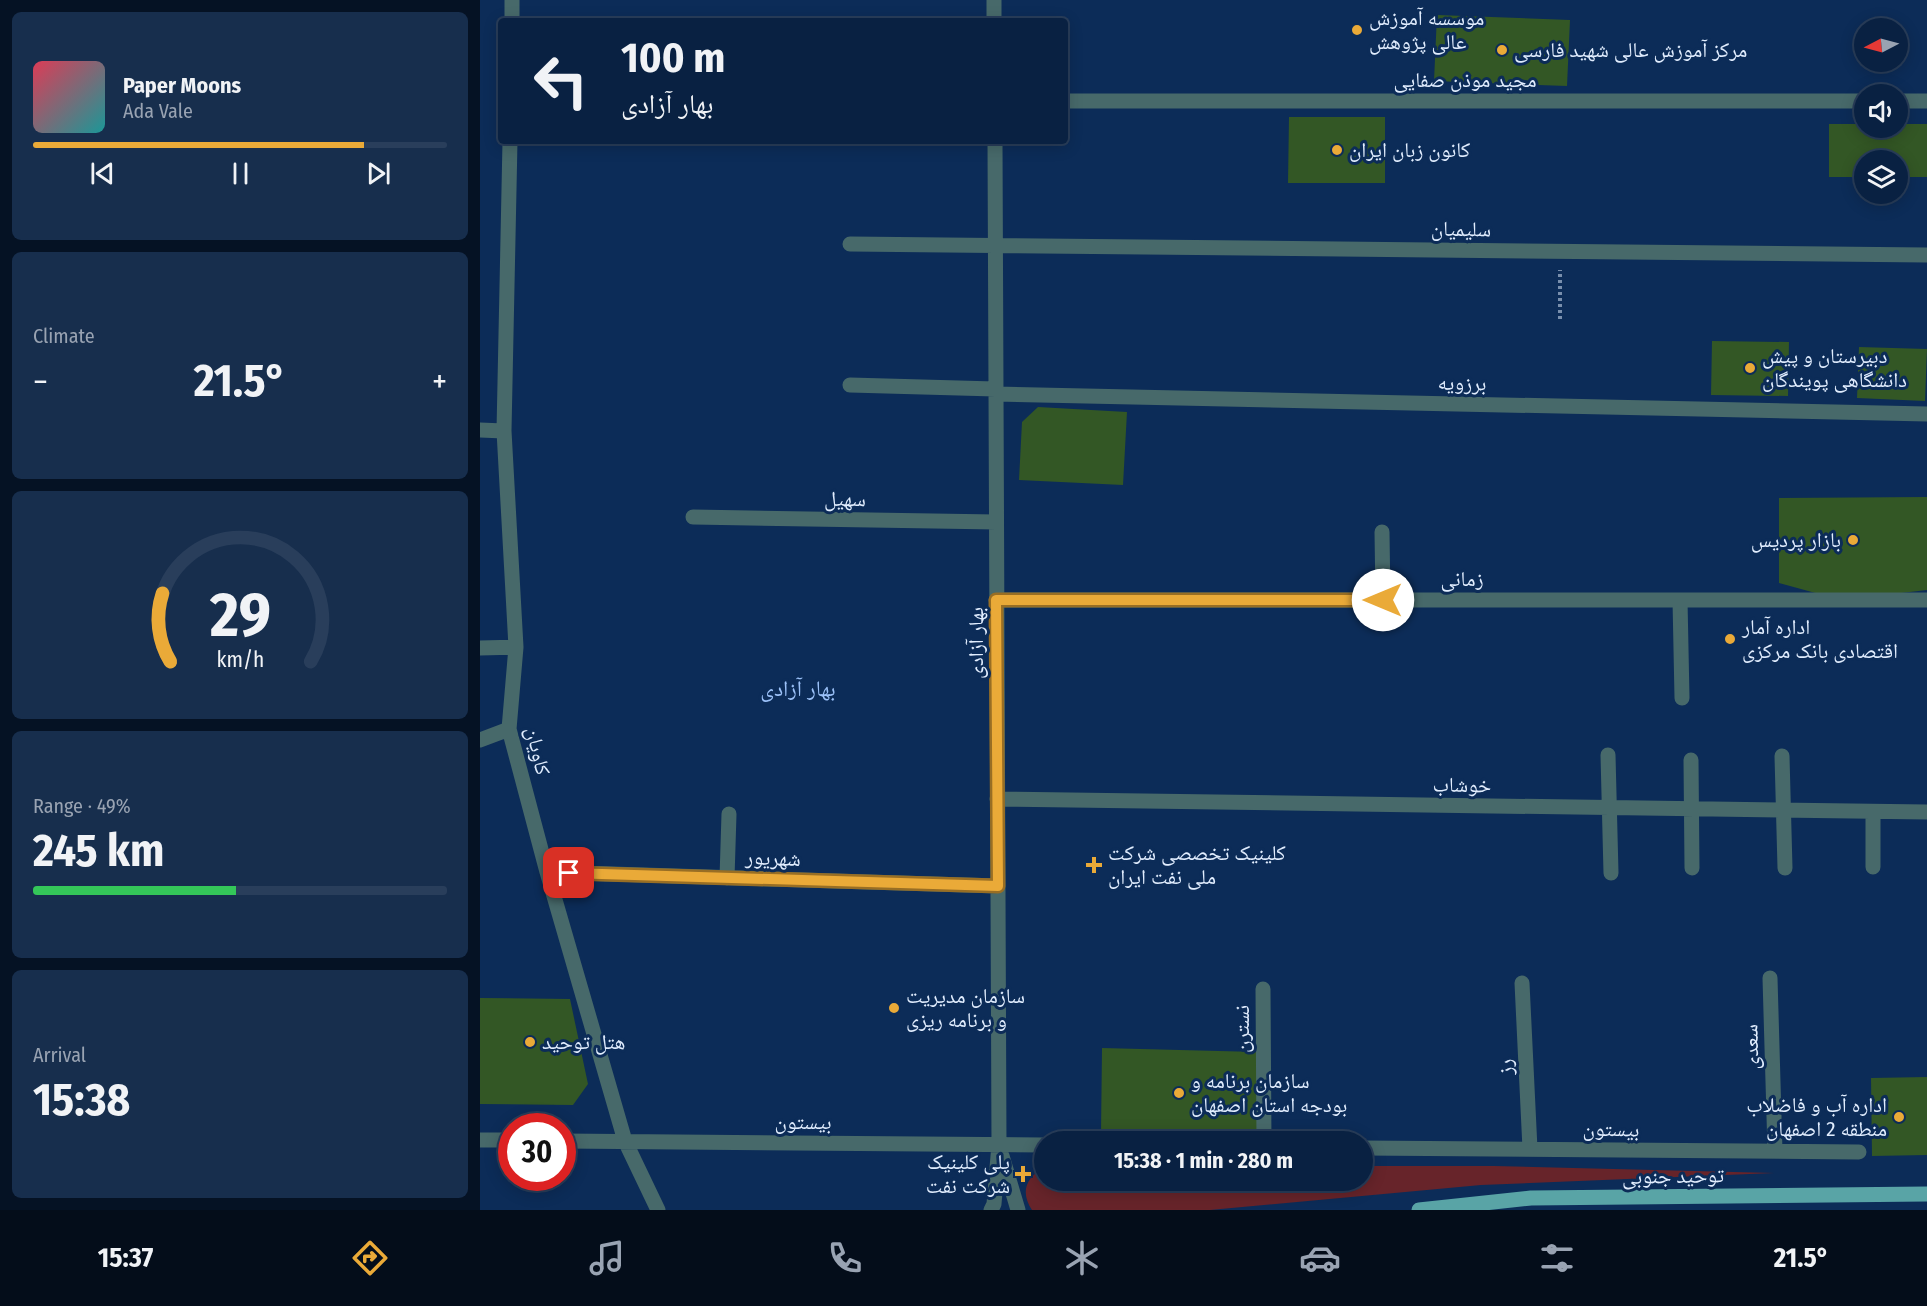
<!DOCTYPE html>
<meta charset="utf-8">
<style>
:root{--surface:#092142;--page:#172e4d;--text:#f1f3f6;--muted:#99a3b2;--line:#293e5b;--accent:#eaaa38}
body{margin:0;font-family:"Fira Sans Condensed","Noto Naskh Arabic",sans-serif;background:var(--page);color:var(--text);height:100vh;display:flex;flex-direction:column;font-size:22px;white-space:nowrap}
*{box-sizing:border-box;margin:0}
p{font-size:20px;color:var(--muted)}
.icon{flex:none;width:33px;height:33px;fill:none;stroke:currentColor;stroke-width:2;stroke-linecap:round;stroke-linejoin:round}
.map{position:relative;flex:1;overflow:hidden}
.panel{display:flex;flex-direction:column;gap:12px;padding:12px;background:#051224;width:480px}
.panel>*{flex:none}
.top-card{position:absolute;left:18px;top:18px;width:570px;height:126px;border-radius:6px;box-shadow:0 3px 15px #0003,0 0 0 2px var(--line);background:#092142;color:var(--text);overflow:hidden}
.needle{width:39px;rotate:264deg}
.tools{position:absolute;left:1374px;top:18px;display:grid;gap:12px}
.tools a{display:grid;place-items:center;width:54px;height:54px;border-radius:50%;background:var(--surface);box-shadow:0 3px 15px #0003,0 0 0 2px var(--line);font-size:30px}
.speed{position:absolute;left:18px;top:1113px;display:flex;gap:12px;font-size:30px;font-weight:700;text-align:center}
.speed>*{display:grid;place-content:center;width:78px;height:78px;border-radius:50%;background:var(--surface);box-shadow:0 3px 15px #0003,0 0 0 2px var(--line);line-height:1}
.speed .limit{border:9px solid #d22;background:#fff;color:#111}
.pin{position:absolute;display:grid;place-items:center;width:51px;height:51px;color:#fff;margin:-26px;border-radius:12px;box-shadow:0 3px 9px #0006}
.me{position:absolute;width:66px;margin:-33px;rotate:270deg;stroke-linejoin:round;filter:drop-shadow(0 0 4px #0008)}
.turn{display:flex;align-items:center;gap:21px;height:126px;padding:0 24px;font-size:27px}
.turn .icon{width:78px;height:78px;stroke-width:2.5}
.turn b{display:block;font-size:42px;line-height:51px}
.big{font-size:45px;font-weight:700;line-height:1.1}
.panel .widget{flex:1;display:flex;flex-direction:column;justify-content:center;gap:9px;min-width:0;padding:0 21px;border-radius:9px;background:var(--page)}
.panel .dial{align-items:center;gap:0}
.dial svg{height:156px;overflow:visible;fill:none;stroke:var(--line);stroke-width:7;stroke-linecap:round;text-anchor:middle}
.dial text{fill:var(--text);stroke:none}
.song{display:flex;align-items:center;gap:18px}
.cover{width:72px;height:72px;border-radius:9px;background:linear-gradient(135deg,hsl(350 70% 55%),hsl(180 70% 35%))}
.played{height:6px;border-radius:3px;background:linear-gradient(90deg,var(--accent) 80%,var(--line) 80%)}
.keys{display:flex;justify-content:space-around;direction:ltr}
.heat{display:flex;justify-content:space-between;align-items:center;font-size:33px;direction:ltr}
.charge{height:9px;border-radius:4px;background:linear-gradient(90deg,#34c759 49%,var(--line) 0)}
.trip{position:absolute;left:554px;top:1131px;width:339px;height:60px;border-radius:30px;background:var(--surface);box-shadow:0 3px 15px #0003,0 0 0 2px var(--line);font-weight:700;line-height:60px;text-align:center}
.dock{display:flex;height:96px;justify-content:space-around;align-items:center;background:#040d1a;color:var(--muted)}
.dock .icon{width:42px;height:42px}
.dock .selected{color:var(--accent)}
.dock b{font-size:27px;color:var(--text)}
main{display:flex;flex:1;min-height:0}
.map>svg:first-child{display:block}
.green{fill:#67242a}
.building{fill:#335725}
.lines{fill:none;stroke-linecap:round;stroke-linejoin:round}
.path{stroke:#798fad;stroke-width:4;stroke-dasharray:3 3;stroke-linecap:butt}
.minor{stroke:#47696a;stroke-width:15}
.major{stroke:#59a4a6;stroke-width:15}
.route-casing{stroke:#986e24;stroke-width:15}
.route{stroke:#eaaa38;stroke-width:10}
.poi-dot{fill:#eaaa38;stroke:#0c2c58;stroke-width:2}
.labels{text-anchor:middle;stroke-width:6;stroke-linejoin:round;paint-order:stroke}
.poi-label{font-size:21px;fill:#e1edfe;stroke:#0c2c58;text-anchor:start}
.street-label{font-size:21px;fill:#e1edfe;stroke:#0c2c58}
.neighbourhood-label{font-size:22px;fill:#9bc1f8;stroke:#0c2c58}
</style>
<main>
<section class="panel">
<div class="widget">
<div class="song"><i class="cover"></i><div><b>Paper Moons</b><p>Ada Vale</p></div></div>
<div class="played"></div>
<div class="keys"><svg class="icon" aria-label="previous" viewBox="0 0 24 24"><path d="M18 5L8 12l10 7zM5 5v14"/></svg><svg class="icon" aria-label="pause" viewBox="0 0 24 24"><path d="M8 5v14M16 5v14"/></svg><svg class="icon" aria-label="next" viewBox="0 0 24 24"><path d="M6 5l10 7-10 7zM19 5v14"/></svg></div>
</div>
<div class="widget"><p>Climate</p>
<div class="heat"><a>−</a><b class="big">21.5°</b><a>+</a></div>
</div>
<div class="widget dial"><svg viewBox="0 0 100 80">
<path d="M14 69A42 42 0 1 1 86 69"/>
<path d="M14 69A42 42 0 0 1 10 34" stroke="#eaaa38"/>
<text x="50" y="56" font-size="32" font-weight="700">29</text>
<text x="50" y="72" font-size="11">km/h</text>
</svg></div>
<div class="widget"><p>Range · 49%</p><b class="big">245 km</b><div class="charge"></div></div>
<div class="widget"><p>Arrival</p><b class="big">15:38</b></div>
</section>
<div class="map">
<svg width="1447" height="1210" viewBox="0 0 1447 1210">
<rect width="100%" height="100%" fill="#0c2c58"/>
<!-- green -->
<path class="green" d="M882,1166H1014L1294,1173L1001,1185L730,1210H552C540,1192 546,1177 564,1168V1180H882Z"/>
<!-- building -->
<path class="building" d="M957,15L1090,20L1087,86L954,81Z
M809,117H905V183H808Z
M1349,124H1384V128H1418V124H1447V177H1418V160H1384V177H1349Z
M1232,341L1309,342L1308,396L1231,395Z
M1379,347L1447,349L1445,401L1377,398Z
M558,407L647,412L643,485L539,480L542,422Z
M1447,497V590L1361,600L1299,583V498Z
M0,998L90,999L108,1084L93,1105L0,1104Z
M622,1048L778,1052L777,1139L621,1133Z
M1447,1077V1155L1392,1156L1391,1078Z"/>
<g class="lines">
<!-- path -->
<path class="path" d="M1080,319V270"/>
<!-- minor -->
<path class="minor" d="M514,0V21
M32,21V0
M585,101H1384
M1418,101H1447
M30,141L24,431L36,647L29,729L67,872L145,1141L178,1210
M370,244L1447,255
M370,385L515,389
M516,394L1447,414
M0,430L24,431
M213,517L516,522
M902,532L903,600
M516,600H1447
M1200,600L1202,698
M0,648L36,647
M0,740L29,729
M1128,755L1131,873
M1302,756L1305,868
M1211,760L1212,868
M517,799L1447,812
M1393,812V867
M67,872L518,886
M247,878L249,814
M1290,978L1295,1151
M1042,983L1050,1149
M783,989L784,1142
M0,1140H32
M82,1141L564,1145
M882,1148L1379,1152
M522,1156L538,1210
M511,1210L514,1204L519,1144L515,141"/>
<!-- major -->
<path class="major" d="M939,1210L1051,1198L1447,1194"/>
</g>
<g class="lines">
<!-- route casing -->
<g class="route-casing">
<path id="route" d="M89,873L518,886L516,600H903"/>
</g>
<!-- route -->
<use href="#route" class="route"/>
</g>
<!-- markers -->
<g class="poi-dot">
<circle cx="877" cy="30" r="6"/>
<circle cx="1022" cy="50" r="6"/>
<circle cx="857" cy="150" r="6"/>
<circle cx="1270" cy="368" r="6"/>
<circle cx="1373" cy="540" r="6"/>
<circle cx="1250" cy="639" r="6"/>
<path d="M611 856h6v6h6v6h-6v6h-6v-6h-6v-6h6z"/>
<circle cx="414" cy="1008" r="6"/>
<circle cx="50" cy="1042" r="6"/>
<circle cx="699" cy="1093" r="6"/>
<circle cx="1419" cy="1117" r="6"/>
<path d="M540 1165h6v6h6v6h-6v6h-6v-6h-6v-6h6z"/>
</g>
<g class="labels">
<!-- poi labels -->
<g class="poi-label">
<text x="889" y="25">موسسه آموزش<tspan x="889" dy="24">عالی پژوهش</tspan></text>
<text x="1034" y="57">مرکز آموزش عالی شهید فارسی</text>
<text x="869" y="157">کانون زبان ایران</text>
<text x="1282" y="363">دبیرستان و پیش<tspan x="1282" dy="24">دانشگاهی پویندگان</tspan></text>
<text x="1361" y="547" text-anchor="end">بازار پردیس</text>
<text x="1262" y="634">اداره آمار<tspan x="1262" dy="24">اقتصادی بانک مرکزی</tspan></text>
<text x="628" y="860">کلینیک تخصصی شرکت<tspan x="628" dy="24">ملی نفت ایران</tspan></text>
<text x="426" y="1003">سازمان مدیریت<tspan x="426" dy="24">و برنامه ریزی</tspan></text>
<text x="62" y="1049">هتل توحید</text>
<text x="711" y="1088">سازمان برنامه و<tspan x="711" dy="24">بودجه استان اصفهان</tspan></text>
<text x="1407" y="1112" text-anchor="end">اداره آب و فاضلاب<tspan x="1407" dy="24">منطقه 2 اصفهان</tspan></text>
<text x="530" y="1169" text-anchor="end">پلی کلینیک<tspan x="530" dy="24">شرکت نفت</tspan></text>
</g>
<!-- street labels -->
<g class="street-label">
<text x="985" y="87">مجید موذن صفایی</text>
<text transform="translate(981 229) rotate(1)" y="7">سلیمیان</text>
<text transform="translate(982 383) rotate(1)" y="7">برزویه</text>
<text transform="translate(365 499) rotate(1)" y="7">سهیل</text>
<text x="982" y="586">زمانی</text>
<text transform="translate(496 643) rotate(-90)" y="7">بهار آزادی</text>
<text transform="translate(58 751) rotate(77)" y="7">کاویان</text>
<text transform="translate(982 785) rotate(1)" y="7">خوشاب</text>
<text transform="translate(293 858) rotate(2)" y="7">شهریور</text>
<text transform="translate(762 1029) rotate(-90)" y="7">نسترن</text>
<text transform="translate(1271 1047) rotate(-92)" y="7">سعدی</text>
<text transform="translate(1025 1067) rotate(-93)" y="7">رز</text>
<text x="323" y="1129">بیستون</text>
<text transform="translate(1131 1129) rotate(1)" y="7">بیستون</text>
<text transform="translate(1193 1176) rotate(-1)" y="7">توحید جنوبی</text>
</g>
<!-- neighbourhood labels -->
<g class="neighbourhood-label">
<text x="318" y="696">بهار آزادی</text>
</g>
</g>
</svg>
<div class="tools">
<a><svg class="needle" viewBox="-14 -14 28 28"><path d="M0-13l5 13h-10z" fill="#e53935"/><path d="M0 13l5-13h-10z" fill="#99a3b2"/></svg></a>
<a><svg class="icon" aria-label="sound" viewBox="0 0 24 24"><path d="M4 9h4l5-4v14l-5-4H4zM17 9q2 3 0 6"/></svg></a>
<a><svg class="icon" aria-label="layers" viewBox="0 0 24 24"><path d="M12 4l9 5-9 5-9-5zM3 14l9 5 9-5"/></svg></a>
</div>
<div class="speed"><div class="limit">30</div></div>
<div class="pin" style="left:89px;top:873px;background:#d93025"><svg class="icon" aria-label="arrive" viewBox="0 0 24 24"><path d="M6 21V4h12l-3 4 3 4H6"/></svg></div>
<svg class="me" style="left:903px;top:600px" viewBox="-20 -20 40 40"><circle r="19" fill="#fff"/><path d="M0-13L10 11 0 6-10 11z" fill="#eaaa38"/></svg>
<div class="trip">15:38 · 1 min · 280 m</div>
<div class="top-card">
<div class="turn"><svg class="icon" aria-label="left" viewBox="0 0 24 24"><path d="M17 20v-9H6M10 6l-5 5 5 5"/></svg><div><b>100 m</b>بهار آزادی</div></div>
</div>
</div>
</main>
<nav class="dock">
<b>15:37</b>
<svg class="icon selected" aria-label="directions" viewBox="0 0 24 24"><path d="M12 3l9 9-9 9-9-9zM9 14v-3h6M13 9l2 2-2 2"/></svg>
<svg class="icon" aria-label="music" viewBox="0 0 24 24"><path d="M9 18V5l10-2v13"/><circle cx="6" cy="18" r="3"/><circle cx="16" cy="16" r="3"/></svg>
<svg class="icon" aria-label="phone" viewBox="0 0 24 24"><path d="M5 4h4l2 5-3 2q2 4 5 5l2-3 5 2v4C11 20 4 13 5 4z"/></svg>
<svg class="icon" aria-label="climate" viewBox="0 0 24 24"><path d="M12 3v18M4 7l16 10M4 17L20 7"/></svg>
<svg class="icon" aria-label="car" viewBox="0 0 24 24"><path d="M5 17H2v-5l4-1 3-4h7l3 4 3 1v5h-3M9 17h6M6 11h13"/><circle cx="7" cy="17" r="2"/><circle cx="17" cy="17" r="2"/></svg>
<svg class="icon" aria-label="filters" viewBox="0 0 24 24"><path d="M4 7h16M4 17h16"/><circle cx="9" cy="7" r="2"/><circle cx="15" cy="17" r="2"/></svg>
<b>21.5°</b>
</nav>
